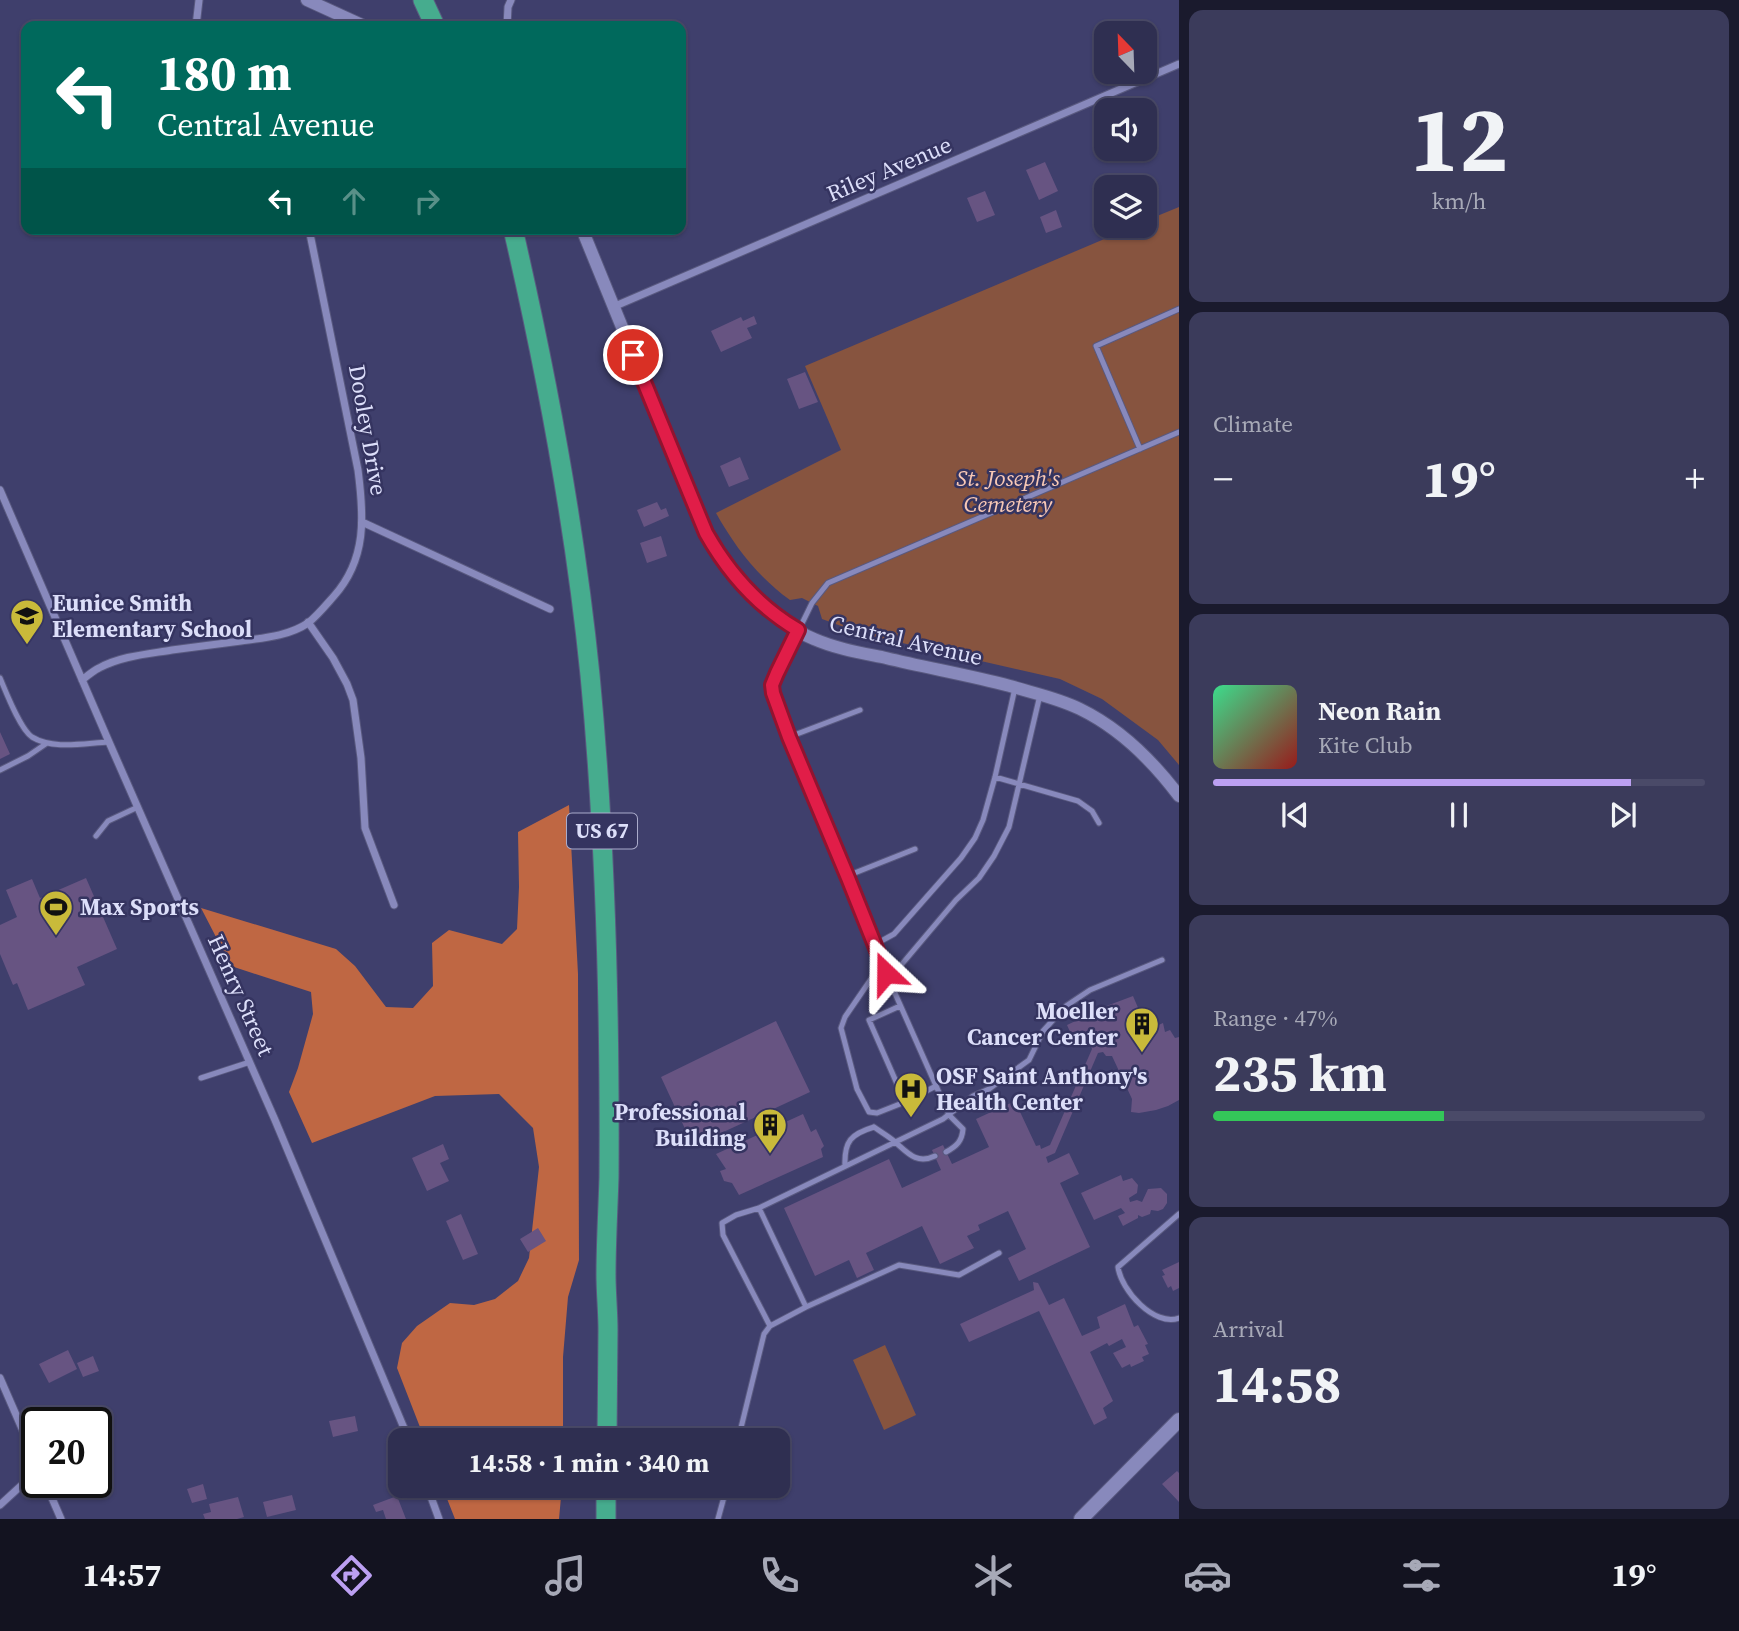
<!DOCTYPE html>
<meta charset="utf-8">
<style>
:root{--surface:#2f2f51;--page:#3b3b5b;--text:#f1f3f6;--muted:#a7a9b7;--line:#4a4a68;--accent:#bca0f2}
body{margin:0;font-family:"Source Serif 4",serif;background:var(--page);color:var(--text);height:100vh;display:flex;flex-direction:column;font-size:26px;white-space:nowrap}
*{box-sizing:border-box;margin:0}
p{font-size:23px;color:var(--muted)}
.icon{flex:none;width:38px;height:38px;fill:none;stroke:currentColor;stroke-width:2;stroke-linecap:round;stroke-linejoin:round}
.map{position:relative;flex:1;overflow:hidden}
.side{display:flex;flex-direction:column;gap:10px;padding:10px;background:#1a1a2d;width:560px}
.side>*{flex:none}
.hud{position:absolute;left:21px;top:21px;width:665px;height:214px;border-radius:14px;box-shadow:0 2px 5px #0004,0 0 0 2px var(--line);background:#00695c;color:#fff;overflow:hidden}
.needle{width:46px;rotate:337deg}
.fabs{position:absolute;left:1094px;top:21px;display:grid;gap:14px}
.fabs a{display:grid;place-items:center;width:63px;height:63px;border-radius:14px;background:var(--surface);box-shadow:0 2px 5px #0004,0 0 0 2px var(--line);font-size:35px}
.speed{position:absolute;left:21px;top:1407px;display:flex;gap:14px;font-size:35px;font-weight:700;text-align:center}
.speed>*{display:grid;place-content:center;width:91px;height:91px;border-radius:50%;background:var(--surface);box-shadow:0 2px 5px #0004,0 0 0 2px var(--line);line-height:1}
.speed .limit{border:4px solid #111;border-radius:10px;background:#fff;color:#111}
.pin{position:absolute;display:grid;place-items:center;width:60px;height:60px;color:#fff;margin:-30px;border:4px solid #fff;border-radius:50%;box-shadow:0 2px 7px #0007}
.me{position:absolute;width:77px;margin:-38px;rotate:337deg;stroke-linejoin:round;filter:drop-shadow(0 0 5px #0008)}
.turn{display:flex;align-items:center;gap:24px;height:147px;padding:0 21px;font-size:32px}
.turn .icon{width:91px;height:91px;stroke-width:2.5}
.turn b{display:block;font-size:49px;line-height:60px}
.lanes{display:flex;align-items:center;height:66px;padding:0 21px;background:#0003;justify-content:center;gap:35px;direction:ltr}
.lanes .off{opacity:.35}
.big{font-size:52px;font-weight:700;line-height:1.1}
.side .tile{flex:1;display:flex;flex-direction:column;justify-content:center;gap:10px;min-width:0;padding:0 24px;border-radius:14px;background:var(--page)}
.side .dial{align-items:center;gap:0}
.dial b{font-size:91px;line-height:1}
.song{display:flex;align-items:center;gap:21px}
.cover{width:84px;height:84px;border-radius:10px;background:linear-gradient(135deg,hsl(150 70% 55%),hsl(0 70% 35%))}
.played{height:7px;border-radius:4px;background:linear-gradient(90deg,var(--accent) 85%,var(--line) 85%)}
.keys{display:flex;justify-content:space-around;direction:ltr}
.heat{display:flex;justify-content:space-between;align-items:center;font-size:38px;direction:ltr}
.charge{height:10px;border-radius:5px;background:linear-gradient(90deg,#34c759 47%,var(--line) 0)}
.trip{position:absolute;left:388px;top:1428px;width:402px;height:70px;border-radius:14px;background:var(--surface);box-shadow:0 2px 5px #0004,0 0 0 2px var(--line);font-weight:700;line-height:70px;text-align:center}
.dock{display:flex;height:112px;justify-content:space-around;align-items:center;background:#131320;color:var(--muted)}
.dock .icon{width:49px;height:49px}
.dock .active{color:var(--accent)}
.dock b{font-size:32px;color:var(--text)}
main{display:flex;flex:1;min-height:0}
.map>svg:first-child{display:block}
.green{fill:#87543f}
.forest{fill:#bf6743}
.building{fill:#675482}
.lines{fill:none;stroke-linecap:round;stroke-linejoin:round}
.service-casing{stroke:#59597f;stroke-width:7}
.minor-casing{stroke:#59597f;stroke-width:9}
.tertiary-casing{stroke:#59597f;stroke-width:14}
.secondary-casing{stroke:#59597f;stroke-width:16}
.trunk-casing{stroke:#59597f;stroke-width:21}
.service{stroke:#8889bc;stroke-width:5}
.minor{stroke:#8889bc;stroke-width:7}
.tertiary{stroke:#8889bc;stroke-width:12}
.secondary{stroke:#8889bc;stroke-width:14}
.trunk{stroke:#46ac8e;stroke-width:19}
.route-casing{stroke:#92132f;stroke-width:18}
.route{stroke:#e11d48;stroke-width:12}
.labels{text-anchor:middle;stroke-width:5;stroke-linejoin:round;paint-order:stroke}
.shield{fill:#353460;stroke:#aaabcb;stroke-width:2}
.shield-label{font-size:21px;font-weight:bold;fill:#dcdef9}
.street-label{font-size:23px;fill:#dcdef9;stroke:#353460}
.park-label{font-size:23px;font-style:italic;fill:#f8c8b5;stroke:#353460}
.poi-label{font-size:23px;font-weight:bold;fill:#dcdef9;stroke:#353460;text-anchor:start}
</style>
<main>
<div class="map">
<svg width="1179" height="1519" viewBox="0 0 1179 1519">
<rect width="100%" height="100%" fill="#3f3f6c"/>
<!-- green -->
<path class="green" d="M1179,207V765L1158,740L1102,699L1060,679L863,634L822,619L818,606L802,598L790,600C758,577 735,547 716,513L841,450L805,366L1135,226H1144L1145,221Z
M885,1345L916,1415L884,1430L853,1360Z"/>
<!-- forest -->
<path class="forest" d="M569,805L578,974L579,1260L568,1297L563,1357V1440H425L397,1368L402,1343L417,1326L450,1303L474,1305L495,1299L518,1281L529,1258L539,1167L533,1128L499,1094L435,1096L312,1143L289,1092L298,1068L313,1014L311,992L231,966L201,908L336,949L355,966L386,1007L413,1008L433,986L432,943L449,930L502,944L517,929L519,887L518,832Z
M442,1486H562L559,1519H455Z"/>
<!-- building -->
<path class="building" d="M1045,162L1058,191L1039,200L1026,170Z
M985,191L995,215L977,222L967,198Z
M1056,210L1062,227L1046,233L1040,217Z
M754,316L757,324L747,328L752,338L721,352L711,331L741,317L743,321Z
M805,372L818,402L799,409L787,379Z
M740,457L749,479L729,487L720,466Z
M657,502L661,510L666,508L669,516L644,527L637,510Z
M661,536L667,556L647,563L640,543Z
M0,732L10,754L0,759Z
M86,878L117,949L77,967L85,985L28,1010L17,983L13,985L0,954V925L17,917L6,890L32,879L40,898Z
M1133,996L1142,1017L1141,1020L1145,1031L1163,1023L1165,1032L1170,1030L1175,1038L1179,1037V1100L1168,1106L1156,1110L1139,1113L1131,1112L1132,1099L1112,1056H1106L1103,1052L1098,1053L1055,1153L1046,1157L1048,1163L1069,1153L1079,1174L1060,1183L1090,1247L1019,1281L1008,1258L1026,1249L1008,1211L978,1225L980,1230L967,1236L974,1248L940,1264L922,1226L866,1253L874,1270L857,1278L849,1260L815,1276L784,1208L889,1159L902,1188L941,1170L932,1150L943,1145L952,1164L989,1147L976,1119L1015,1101L1036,1146L1040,1145L1041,1149L1050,1145L1092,1049L1087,1037L1075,1043L1067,1025L1109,1005Z
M776,1021L810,1092L693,1146L661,1077Z
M803,1114L811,1132L816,1129L824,1146L821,1149L823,1157L739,1195L732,1183L724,1181L720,1171L726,1169L716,1154Z
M443,1144L449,1159L440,1163L449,1181L427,1191L412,1158Z
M1121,1175L1123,1181L1132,1178L1138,1185L1137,1193L1129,1198L1130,1202L1137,1200L1142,1202L1148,1189L1161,1188L1167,1194V1203L1163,1209L1158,1211L1151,1210L1150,1214L1142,1217L1138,1215V1218L1123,1226L1118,1216L1125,1213L1121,1208L1094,1220L1081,1193Z
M461,1214L478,1254L463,1260L446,1221Z
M538,1228L546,1241L528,1252L520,1239Z
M1179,1262V1288L1173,1291L1171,1286L1168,1288L1162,1276L1165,1275L1162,1270Z
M1033,1282L1038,1283L1049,1305L1064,1298L1082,1336L1100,1328L1097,1317L1125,1304L1134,1327L1138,1325L1148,1344L1145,1345L1149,1354L1142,1357L1144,1361L1131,1367L1130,1364L1122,1368L1113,1353L1126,1347L1122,1339L1109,1346L1107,1343L1090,1352L1113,1401L1103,1408L1107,1418L1094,1425L1039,1311L969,1342L960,1324L1034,1290Z
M68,1350L77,1369L49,1383L39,1364Z
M93,1356L99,1371L83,1377L77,1363Z
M355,1416L358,1431L333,1437L329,1421Z
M1177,1471L1179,1473V1502L1162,1484Z
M203,1484L207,1499L192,1503L187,1489Z
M292,1495L296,1510L267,1517L263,1502Z
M397,1496L406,1519H386L383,1510L376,1512L373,1505Z
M238,1497L244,1517L237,1519H205L203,1514L211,1512L209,1504Z"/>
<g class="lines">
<!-- service casing -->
<g class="service-casing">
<path id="service" d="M1140,449L1096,346L1179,309
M0,678C6,692 20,729 32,737C53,750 85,743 109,742
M789,737L860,710
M0,770L28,756L47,743
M995,777L1078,801L1092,811L1099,823
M96,836L108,821L138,807
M847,876L915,849
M874,945L894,934L961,858L975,838L983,820L995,777L1015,688
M882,963L845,1017L841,1028L857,1089L869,1112L877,1113L905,1102
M886,973L902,964L956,900L979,878L994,856L1009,827L1040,695
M900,1006L869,1020L905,1102L936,1086
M201,1078L250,1062
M874,1127C881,1132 888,1136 894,1141C907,1152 916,1165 935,1156
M946,1152C957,1146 962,1141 963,1129L949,1115L886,973L848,878L816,804L789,737L773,693L772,685L812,603L828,583L1179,432
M845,1166C844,1141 851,1134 874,1127
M759,1208L736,1215L722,1223L723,1235L770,1326
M1179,1214L1118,1267C1121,1290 1154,1327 1179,1318
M806,1307L899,1265L959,1275L999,1253
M738,1440L764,1334L770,1326L806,1307L759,1208L943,1119L973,1096L989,1089L1029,1060L1043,1031L1066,1006L1090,990L1162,960
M718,1519L727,1486"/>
</g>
<!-- minor casing -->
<g class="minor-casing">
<path id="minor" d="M196,26L199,0
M507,26L508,7L511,0
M613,307L1179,64
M0,490L109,742L275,1120L409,1440
M362,522L550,609
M308,622L333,658L347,684L353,700L361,758L365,828L394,905
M82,680C87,676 93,671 99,668C121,656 148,654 172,650C195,647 218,644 241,641C263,638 289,636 308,623C317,616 326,605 334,596C367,559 364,516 358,470L309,229
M0,1378L37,1463
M45,1482L61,1519
M427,1486L439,1519
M0,1505L37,1471"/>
</g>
<!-- tertiary casing -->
<g class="tertiary-casing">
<path id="tertiary" d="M307,0L364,26
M582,229L706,533C725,567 751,596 783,619C792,627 803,635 814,639C837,649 862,653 886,658C927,668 969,675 1010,686C1033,693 1058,698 1080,709C1121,729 1152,760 1179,796"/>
</g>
<!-- secondary casing -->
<g class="secondary-casing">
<path id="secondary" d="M1081,1519L1179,1420"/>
</g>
<!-- trunk casing -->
<g class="trunk-casing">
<path id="trunk" d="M423,0L435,26
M513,229C547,376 575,525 590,675C606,842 610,1010 609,1177C608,1210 606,1242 606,1275C606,1293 608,1312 608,1330C608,1367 607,1404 607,1440
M606,1519V1486"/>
</g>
<!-- service -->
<use href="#service" class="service"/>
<!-- minor -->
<use href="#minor" class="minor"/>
<!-- tertiary -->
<use href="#tertiary" class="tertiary"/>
<!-- secondary -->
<use href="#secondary" class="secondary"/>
<!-- trunk -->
<use href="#trunk" class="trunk"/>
</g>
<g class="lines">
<!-- route casing -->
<g class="route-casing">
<path id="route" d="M633,355L706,533C728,572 759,607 798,630L777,673L772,685L773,693L789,737L848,878L886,973"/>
</g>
<!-- route -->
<use href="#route" class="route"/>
</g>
<!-- icons -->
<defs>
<g id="school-pin" transform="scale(1.75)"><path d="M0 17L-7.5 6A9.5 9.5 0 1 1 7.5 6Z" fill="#c9ba3a" stroke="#353460"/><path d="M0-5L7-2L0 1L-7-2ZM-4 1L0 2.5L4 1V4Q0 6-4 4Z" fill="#111"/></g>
<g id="stadium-pin" transform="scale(1.75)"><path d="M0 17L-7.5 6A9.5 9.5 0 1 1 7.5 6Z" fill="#c9ba3a" stroke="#353460"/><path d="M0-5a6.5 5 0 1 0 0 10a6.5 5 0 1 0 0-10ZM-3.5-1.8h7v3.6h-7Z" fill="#111"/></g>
<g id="building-pin" transform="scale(1.75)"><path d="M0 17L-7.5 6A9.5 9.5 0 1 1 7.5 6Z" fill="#c9ba3a" stroke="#353460"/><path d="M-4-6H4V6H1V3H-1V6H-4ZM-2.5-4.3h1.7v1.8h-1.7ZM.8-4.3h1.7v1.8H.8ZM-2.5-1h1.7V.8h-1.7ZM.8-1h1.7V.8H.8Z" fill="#111"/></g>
<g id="hospital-pin" transform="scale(1.75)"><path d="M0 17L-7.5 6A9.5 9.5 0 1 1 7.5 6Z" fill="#c9ba3a" stroke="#353460"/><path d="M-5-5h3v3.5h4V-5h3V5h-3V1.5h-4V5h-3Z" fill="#111"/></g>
</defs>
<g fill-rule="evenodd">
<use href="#school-pin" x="27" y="616"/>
<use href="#stadium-pin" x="56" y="907"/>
<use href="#building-pin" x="1142" y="1024"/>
<use href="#hospital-pin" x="911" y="1089"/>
<use href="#building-pin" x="770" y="1125"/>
</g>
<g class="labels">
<!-- shield labels -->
<rect class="shield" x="567" y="813.5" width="70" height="35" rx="5"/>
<g class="shield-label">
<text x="602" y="838">US 67</text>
</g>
<!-- street labels -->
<g class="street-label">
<text transform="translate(889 169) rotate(-23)" y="8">Riley Avenue</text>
<text transform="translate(368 430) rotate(80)" y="8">Dooley Drive</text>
<text transform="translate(906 640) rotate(13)" y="8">Central Avenue</text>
<text transform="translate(241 995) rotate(66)" y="8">Henry Street</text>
</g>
<!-- park labels -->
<g class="park-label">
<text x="1008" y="486">St. Joseph's<tspan x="1008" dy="26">Cemetery</tspan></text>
</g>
<!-- poi labels -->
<g class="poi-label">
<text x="52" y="611">Eunice Smith<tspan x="52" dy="26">Elementary School</tspan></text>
<text x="80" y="915">Max Sports</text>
<text x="1118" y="1019" text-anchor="end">Moeller<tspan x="1118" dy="26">Cancer Center</tspan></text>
<text x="936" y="1084">OSF Saint Anthony's<tspan x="936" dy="26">Health Center</tspan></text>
<text x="746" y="1120" text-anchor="end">Professional<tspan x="746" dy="26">Building</tspan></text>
</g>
</g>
</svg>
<div class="fabs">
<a><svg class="needle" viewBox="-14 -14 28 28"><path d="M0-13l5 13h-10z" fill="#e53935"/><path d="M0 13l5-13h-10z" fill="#a7a9b7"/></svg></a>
<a><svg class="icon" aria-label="sound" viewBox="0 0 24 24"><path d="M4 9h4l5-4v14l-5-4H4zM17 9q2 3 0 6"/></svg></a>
<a><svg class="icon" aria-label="layers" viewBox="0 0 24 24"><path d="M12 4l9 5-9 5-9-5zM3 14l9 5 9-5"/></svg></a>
</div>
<div class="speed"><div class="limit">20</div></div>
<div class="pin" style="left:633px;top:355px;background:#d93025"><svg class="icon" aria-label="arrive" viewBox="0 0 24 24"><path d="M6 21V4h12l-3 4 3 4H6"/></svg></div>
<svg class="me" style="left:886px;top:973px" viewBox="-20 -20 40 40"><path d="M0-17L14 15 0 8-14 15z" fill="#e11d48" stroke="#fff" stroke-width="4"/></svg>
<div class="trip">14:58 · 1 min · 340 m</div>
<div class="hud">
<div class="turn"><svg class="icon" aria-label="left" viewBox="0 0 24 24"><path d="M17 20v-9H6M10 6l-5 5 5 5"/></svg><div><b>180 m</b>Central Avenue</div></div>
<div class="lanes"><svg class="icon" aria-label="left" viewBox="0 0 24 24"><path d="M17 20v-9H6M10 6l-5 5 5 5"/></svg><svg class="icon off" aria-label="ahead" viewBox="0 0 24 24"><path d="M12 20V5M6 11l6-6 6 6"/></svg><svg class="icon off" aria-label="right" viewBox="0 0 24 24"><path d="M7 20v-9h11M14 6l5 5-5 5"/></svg></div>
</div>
</div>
<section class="side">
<div class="tile dial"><b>12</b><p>km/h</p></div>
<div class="tile"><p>Climate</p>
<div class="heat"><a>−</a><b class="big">19°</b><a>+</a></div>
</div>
<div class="tile">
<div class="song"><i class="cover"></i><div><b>Neon Rain</b><p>Kite Club</p></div></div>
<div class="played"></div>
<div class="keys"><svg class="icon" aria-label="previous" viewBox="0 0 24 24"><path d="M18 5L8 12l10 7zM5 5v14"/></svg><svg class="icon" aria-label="pause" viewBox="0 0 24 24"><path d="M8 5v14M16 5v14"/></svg><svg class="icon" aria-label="next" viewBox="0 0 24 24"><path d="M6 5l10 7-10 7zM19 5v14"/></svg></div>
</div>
<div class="tile"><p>Range · 47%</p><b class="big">235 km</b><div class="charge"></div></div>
<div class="tile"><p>Arrival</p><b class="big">14:58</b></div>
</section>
</main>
<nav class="dock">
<b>14:57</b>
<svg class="icon active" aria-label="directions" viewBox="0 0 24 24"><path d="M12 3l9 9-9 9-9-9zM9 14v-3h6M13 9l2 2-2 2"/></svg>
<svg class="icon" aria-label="music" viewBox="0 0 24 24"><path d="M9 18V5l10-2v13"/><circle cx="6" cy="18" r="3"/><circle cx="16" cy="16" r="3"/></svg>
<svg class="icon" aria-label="phone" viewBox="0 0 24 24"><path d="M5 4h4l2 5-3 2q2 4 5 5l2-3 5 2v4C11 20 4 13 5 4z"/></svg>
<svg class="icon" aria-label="climate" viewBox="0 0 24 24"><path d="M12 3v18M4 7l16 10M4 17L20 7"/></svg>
<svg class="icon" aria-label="car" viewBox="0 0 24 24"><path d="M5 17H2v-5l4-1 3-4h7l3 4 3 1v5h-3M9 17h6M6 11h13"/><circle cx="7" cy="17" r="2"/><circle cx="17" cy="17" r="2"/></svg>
<svg class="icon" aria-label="filters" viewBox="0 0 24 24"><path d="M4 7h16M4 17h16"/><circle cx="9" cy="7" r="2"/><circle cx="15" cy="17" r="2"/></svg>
<b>19°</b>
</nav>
